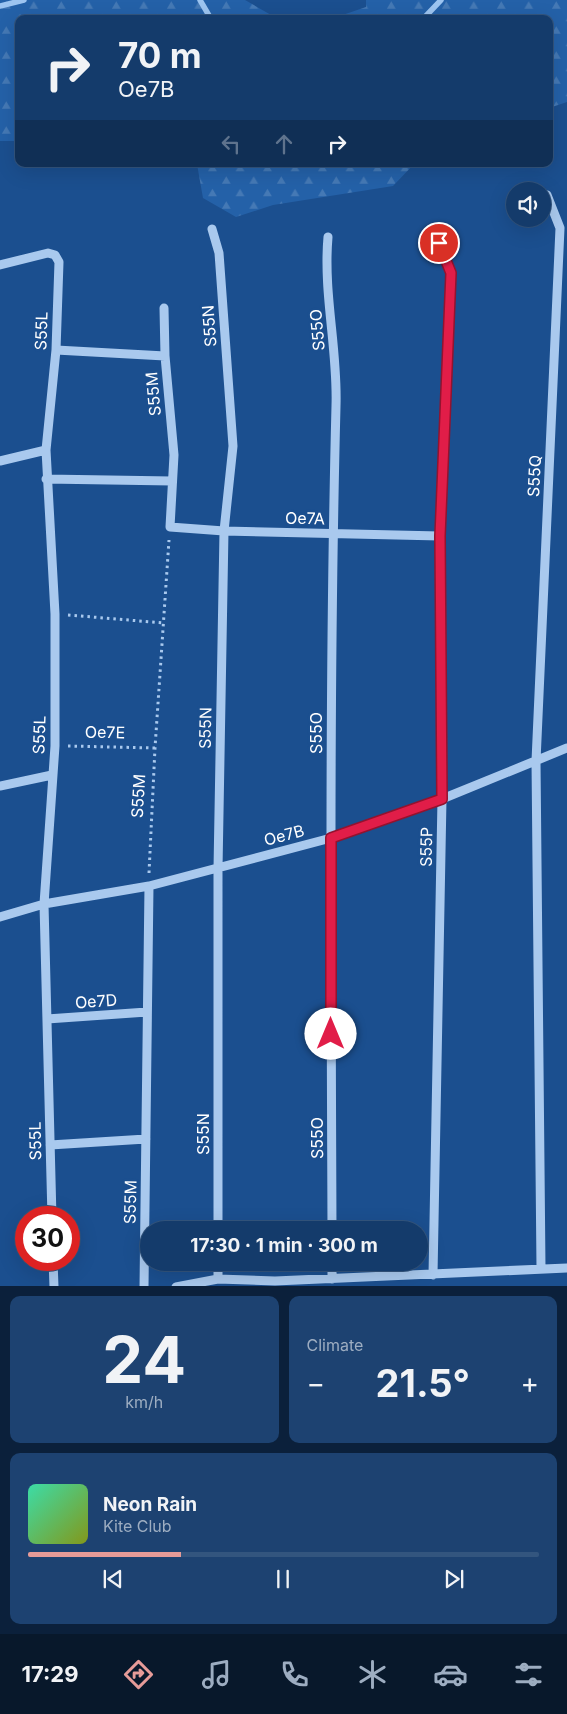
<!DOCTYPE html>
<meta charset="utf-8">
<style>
:root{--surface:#143b6b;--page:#1d4271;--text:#f1f3f6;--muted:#9dadc1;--line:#33557e;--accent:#e69b98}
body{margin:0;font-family:Inter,sans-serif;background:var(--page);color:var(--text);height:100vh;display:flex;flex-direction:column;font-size:19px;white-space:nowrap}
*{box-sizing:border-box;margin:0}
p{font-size:16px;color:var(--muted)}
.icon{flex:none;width:28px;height:28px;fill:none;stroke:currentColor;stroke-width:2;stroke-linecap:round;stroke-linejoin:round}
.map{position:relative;height:1286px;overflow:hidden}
.side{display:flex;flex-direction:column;gap:10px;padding:10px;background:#0b203b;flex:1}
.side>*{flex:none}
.guide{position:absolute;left:15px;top:15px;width:538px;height:152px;border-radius:10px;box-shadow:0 5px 20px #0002,0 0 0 1px var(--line);background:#143b6b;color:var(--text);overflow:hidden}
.fabs{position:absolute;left:506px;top:182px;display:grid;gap:10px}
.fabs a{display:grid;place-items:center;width:45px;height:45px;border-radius:50%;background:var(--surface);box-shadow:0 5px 20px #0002,0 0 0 1px var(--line);font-size:25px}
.speed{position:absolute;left:15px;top:1206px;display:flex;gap:10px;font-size:25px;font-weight:700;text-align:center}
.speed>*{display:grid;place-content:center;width:65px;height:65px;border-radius:50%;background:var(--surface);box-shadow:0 5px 20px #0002,0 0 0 1px var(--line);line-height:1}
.speed .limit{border:8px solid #d22;background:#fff;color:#111}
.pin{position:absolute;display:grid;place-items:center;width:42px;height:42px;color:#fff;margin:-21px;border:2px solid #fff;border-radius:50%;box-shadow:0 1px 5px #0007}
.me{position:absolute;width:55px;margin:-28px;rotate:0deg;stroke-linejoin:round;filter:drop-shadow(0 0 4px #0008)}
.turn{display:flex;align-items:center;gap:18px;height:105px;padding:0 20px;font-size:22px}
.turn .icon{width:65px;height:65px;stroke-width:2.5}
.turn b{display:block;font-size:35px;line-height:42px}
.lanes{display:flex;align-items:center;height:48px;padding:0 20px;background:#0003;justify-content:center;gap:25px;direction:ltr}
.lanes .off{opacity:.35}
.big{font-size:38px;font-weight:700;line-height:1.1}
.side .widget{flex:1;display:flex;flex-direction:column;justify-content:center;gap:8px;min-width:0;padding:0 18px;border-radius:10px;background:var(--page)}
.side .dial{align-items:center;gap:0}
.dial b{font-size:65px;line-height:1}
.song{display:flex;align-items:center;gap:15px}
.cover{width:60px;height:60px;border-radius:8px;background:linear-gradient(135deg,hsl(160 70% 55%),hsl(70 70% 35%))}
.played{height:5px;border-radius:2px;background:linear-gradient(90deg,var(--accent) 30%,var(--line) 30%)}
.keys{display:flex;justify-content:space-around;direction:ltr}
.heat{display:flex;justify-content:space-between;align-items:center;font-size:28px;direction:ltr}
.side .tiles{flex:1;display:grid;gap:10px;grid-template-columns:1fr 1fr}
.widget:last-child{grid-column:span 2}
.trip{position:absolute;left:140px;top:1221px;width:288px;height:50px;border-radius:25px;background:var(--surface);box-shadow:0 5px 20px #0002,0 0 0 1px var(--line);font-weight:700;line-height:50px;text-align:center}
.dock{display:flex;height:80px;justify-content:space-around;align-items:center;background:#08182b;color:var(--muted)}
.dock .icon{width:35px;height:35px}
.dock .selected{color:var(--accent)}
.dock b{font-size:22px;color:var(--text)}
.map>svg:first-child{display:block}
.forest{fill:url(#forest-firs)}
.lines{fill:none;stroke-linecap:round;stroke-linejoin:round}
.stream{stroke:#9cc4f0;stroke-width:5.5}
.path{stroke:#a9c9ee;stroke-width:3;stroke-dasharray:2.5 4;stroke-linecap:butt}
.minor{stroke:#a9c9ee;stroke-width:9}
.route-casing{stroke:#92132f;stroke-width:12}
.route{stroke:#e11d48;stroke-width:9}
.labels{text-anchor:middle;stroke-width:5;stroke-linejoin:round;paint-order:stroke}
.street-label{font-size:16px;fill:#fff;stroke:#1b4f8f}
</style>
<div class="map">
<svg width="567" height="1287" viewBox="0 0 567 1287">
<defs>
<pattern id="forest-firs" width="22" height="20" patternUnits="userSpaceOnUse" patternTransform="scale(1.25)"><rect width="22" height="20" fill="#2461a8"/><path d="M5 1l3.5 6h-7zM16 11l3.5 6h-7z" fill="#4579b5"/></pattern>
</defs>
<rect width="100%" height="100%" fill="#1b4f8f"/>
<!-- forest -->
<path class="forest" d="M0,0H245L278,19H19V141H0Z
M366,0H567V102L549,108V19H331L366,7Z
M197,164H414L393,186L273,205L236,217L203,198Z"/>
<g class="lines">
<!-- stream -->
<path class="stream" d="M200,0L211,19
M0,6L24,0
M423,19L441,0"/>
<!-- path -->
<path class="path" d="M68,615L164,623
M68,746L155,748
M149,873L155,748L169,540"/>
<!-- minor -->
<path class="minor" d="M212,229L219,253L233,446L224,531L218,869V1230
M328,237C323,294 338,350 336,406C329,681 331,955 332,1230
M0,265L48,253L55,255L59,262L56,350L46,450L55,614V746L44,904L52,1218
M164,308L165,356L174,455L170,527L224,531L440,536
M56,350L165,356
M0,461L46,450
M46,479L172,481
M0,786L52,775
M0,917L44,904L149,886L331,838L442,799L567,748
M47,1019L147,1012
M50,1145L146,1139
M53,1260L54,1287
M218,1262V1279
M332,1262V1279
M541,1268L536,761L560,228L547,195
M433,1275L442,799L440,536L451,273L439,243
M144,1287L149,886
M176,1287L218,1279L275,1281L567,1268"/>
</g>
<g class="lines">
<!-- route casing -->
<g class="route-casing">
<path id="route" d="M331,1034V838L442,799L440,536L451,273L439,243"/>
</g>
<!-- route -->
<use href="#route" class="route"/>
</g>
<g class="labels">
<!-- street labels -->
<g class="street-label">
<text transform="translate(209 326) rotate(-94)" y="6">S55N</text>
<text transform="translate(317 330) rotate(-95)" y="6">S55O</text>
<text transform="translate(41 331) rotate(-88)" y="6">S55L</text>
<text transform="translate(153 394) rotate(-95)" y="6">S55M</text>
<text transform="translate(534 476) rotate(-87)" y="6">S55Q</text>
<text transform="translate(305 518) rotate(1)" y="6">Oe7A</text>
<text transform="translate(205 728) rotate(-89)" y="6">S55N</text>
<text transform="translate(105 732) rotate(1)" y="6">Oe7E</text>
<text transform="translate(316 733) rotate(-90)" y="6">S55O</text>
<text transform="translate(39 735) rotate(-88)" y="6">S55L</text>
<text transform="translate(138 796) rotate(-87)" y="6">S55M</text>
<text transform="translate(284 835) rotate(-15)" y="6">Oe7B</text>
<text transform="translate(426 847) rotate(-89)" y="6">S55P</text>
<text transform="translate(96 1001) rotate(-4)" y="6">Oe7D</text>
<text transform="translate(203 1134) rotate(-90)" y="6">S55N</text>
<text transform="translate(317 1138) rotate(-90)" y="6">S55O</text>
<text transform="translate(35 1141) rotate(-91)" y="6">S55L</text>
<text transform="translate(130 1202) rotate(-89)" y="6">S55M</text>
</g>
</g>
</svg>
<div class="fabs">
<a><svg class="icon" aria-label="sound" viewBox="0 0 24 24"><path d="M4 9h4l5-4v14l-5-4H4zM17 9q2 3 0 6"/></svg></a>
</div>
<div class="speed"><div class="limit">30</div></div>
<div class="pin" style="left:439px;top:243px;background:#d93025"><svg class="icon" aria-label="arrive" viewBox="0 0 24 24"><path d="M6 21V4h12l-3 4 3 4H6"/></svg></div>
<svg class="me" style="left:331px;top:1034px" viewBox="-20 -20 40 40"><circle r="19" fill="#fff"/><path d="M0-13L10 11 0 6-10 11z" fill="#e11d48"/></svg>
<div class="trip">17:30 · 1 min · 300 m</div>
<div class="guide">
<div class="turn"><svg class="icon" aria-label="right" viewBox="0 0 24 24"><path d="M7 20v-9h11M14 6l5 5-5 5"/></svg><div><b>70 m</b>Oe7B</div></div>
<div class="lanes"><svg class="icon off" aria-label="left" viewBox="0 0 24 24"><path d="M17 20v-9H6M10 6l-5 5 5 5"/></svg><svg class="icon off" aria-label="ahead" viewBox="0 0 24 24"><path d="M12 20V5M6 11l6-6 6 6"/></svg><svg class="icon" aria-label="right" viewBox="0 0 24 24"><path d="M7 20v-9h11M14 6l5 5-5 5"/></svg></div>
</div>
</div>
<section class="side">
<div class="tiles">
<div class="widget dial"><b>24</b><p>km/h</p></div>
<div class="widget"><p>Climate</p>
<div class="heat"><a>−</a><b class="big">21.5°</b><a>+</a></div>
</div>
<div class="widget">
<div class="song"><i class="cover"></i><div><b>Neon Rain</b><p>Kite Club</p></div></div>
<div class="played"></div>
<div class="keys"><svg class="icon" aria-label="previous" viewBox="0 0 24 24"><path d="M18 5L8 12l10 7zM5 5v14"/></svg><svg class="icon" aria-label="pause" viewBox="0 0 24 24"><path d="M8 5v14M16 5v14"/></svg><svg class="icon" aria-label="next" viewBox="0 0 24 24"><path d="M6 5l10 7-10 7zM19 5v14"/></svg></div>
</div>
</div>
</section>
<nav class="dock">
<b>17:29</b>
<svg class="icon selected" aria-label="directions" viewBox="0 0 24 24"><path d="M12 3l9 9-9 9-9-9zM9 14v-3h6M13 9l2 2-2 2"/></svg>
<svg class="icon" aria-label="music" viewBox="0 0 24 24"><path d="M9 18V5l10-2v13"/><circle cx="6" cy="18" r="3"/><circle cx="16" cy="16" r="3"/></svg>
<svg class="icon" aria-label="phone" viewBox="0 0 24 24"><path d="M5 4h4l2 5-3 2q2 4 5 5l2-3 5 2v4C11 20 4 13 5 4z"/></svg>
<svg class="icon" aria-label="climate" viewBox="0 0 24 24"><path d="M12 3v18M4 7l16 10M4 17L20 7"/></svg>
<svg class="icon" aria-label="car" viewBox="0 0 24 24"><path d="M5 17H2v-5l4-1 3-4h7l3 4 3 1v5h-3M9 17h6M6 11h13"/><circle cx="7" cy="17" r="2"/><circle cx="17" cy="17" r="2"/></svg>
<svg class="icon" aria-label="filters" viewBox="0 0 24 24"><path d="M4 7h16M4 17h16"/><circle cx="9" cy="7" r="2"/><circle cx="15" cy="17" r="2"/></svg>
</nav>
